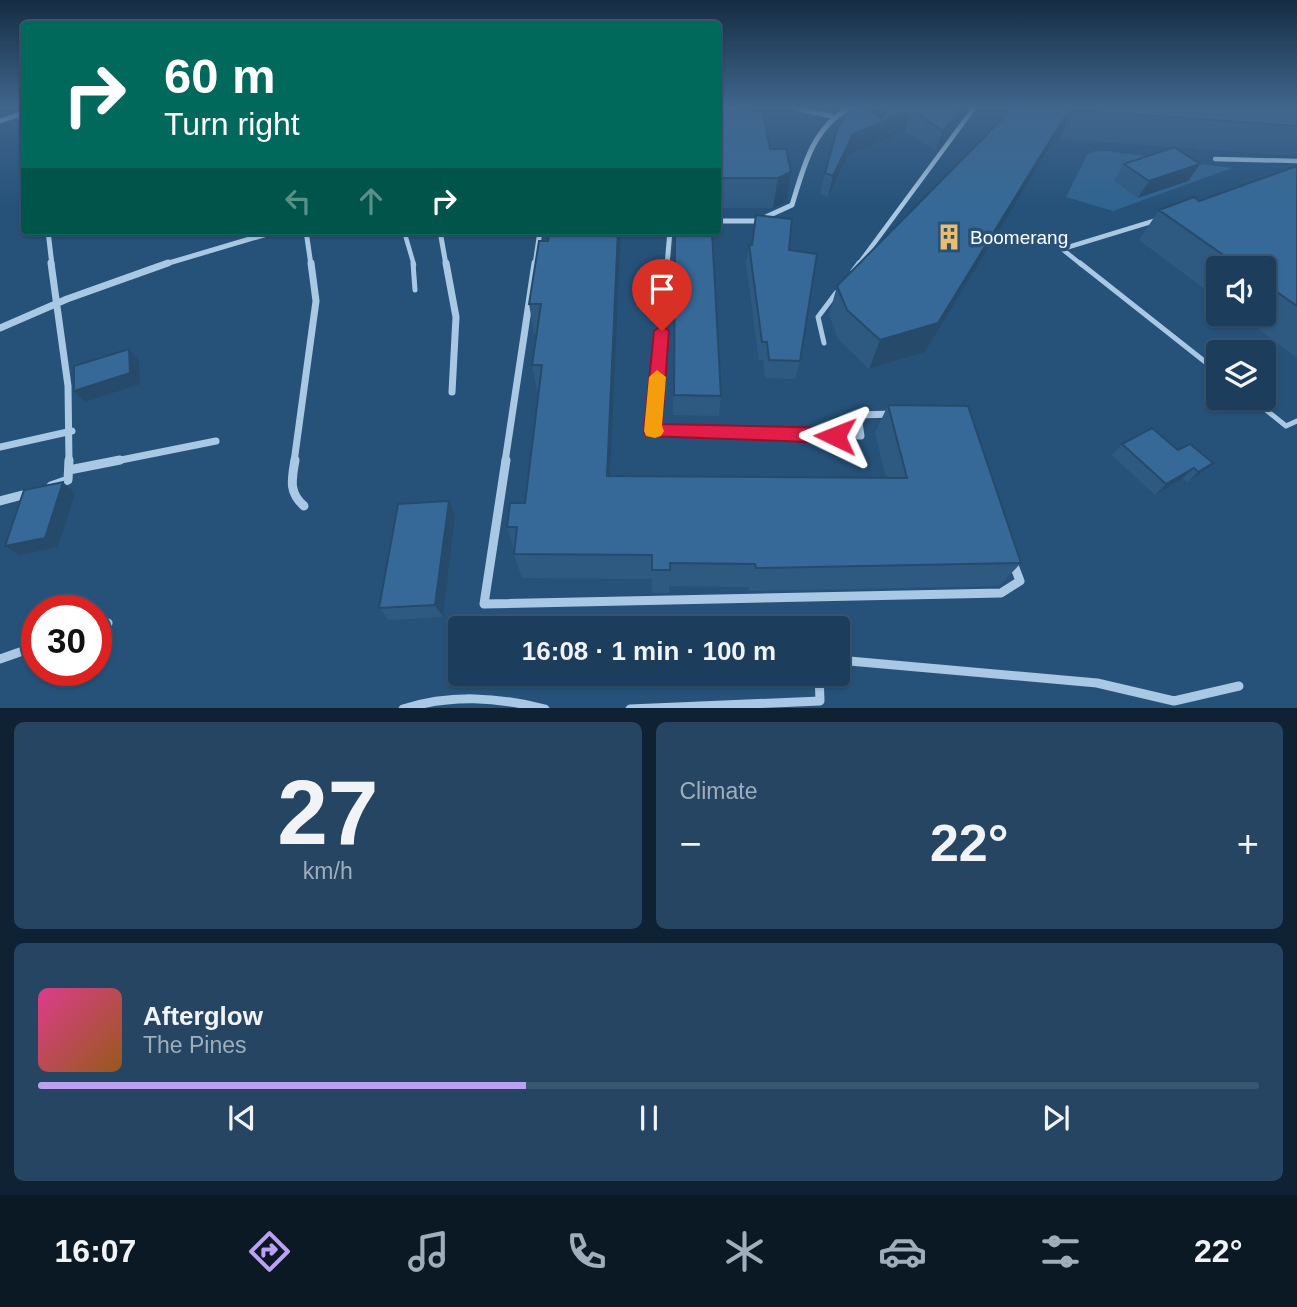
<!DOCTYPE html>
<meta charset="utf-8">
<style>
:root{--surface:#1c3e5c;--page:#254562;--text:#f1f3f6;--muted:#a0aebb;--line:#3a5772;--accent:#bca0f2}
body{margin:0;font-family:Helvetica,sans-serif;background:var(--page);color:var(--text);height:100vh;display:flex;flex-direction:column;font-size:26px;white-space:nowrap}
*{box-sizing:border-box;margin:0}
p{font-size:23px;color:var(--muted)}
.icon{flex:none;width:38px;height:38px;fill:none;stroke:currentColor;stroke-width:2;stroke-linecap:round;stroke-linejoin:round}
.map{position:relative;height:708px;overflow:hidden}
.drawer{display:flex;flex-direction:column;gap:14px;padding:14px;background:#0f2233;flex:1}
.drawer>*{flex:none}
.hud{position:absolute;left:21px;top:21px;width:700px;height:214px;border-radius:7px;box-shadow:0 2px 5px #0004,0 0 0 2px var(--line);background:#00695c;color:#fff;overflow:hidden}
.controls{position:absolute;left:1206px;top:256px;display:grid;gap:14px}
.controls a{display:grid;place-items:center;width:70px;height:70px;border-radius:7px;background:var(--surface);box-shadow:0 2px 5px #0004,0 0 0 2px var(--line);font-size:35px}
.speed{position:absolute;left:21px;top:595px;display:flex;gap:14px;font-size:35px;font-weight:700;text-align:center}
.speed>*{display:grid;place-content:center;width:91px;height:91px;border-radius:50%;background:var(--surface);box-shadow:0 2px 5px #0004,0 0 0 2px var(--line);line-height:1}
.speed .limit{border:10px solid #d22;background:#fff;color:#111}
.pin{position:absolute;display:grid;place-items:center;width:60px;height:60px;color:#fff;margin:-72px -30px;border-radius:50% 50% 50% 0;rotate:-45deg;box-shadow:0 0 7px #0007}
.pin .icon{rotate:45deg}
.me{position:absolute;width:77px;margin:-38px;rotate:272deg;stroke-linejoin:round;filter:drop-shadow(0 0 5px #0008)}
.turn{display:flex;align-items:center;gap:24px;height:147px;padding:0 28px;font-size:32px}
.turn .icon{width:91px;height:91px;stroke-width:2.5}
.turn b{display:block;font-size:49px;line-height:60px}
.lanes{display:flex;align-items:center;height:66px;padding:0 28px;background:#0003;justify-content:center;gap:35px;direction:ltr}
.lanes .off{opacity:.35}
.big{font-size:52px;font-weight:800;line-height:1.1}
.drawer .widget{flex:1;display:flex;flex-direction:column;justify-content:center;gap:10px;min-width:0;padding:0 24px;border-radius:10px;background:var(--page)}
.drawer .dial{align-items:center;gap:0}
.dial b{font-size:91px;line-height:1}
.song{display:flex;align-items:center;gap:21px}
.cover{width:84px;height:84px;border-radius:10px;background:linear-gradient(135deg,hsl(330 70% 55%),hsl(30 70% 35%))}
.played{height:7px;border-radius:4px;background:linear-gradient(90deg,var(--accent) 40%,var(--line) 40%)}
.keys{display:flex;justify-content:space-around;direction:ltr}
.heat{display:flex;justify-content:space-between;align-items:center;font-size:38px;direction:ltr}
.drawer .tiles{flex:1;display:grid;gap:14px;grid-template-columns:1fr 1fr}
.widget:last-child{grid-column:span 2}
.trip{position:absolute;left:448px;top:616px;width:402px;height:70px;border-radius:7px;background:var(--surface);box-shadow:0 2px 5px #0004,0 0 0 2px var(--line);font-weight:800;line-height:70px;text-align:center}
.dock{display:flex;height:112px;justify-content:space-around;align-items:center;background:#0b1925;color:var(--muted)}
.dock .icon{width:49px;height:49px}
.dock .on{color:var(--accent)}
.dock b{font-size:32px;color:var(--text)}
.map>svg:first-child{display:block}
.green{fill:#306491}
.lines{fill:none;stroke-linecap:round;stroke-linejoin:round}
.service-far1{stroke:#a9c8e4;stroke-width:4.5}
.service{stroke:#a9c8e4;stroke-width:5}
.minor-far2{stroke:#a9c8e4;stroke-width:5}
.minor-far1{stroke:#a9c8e4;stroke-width:7}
.minor{stroke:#a9c8e4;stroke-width:9}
.wall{fill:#2e5a82}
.shaded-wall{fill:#264a6a}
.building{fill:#366997;stroke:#264a6a;stroke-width:2}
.route{fill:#e11d48;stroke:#92132f;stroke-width:2}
.slow{fill:#f59e0b}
.labels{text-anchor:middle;stroke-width:7;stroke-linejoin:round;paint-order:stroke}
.poi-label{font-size:19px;fill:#fff;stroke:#26527a;text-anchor:start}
</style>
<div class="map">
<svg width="1297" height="709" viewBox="0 0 1297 709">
<rect width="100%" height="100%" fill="#26527a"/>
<!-- green -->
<path class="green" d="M1095,151H1107L1232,168L1113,211L1066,197L1087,155Z"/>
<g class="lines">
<!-- service-far1 -->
<path class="service-far1" d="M1215,159L1297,161
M404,231L414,265
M858,265L974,108
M1082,265L1062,249L1157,220"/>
<!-- service -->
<path class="service" d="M413,263L415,290
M1080,263L1218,372
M853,271L859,263
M824,343L818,317L836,293
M1250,397L1286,426L1297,421"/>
<!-- minor-far2 -->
<path class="minor-far2" d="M795,108L831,116
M718,110L733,108
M0,121L24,113
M718,221H757L792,205C804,166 812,129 849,108
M48,231L52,265
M306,231L311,265
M440,231L446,265
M162,265L277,231
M535,265L540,231
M667,265L670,231"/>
<!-- minor-far1 -->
<path class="minor-far1" d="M51,263L68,386L69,462
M446,263L456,317L452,392
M667,263L653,431L861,436L858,415L892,414
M0,328L67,299L168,263
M0,447L72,431
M111,462L216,441
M294,462L316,301L311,263
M505,462L535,263"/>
<!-- minor -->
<path class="minor" d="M295,460C292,479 288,492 304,506
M506,460L484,604L1001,593L1020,581L1012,560
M69,470L120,460
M51,486L68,480L69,460
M0,501L30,493
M96,627L108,623
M0,659L37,646
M838,660L1097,683L1174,701L1239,686
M403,709C451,694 497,697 545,709
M630,709L820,701L819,674"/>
</g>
<!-- wall -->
<path class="wall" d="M889,108H968L936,151L905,131L848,155L828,197L820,194L825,173L880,118Z
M1013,108H1297V156L1060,139L1053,142L925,352L869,369L838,339L829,315L837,286Z
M718,110L770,149L786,202L773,208H718Z
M1124,164H1200L1188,181L1138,198L1114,181Z
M1297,166V358L1237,313H1264V268H1218V299L1139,240L1159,210L1199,201Z
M550,231H621L610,476L886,478L875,433L888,405L1021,563L999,586L749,591V587L669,586V593H652V579L522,578L514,554V549L507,527L525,503L538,394L532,365L537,334H534L529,304L548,241Z
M675,231L721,396L719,416L673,415Z
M749,245L789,250L800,361L795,379L765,378L763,360H759L746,263Z
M1152,428L1201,473L1187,482L1183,478L1155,495L1112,455L1122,444Z
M455,516L443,617L389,620L379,608Z"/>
<!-- shaded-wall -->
<path class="shaded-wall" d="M961,108H968L936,151L943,131Z
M911,110L905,131L848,155L828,197L833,176L853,134Z
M1074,110L1060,139L1053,142L925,352L869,369L880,340L1067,113Z
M1200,164L1188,181L1138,198L1149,181Z
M791,172L786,202L773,208L778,178Z
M618,231H621L609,502L607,476Z
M129,349L139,361L140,384L85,402L74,391Z
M1213,463L1201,473L1187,482L1198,472Z
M1194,468L1183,478L1155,495L1166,484Z
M63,482L75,493L58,547L19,555L5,546Z
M449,501L455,516L443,617L435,605Z"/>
<!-- building -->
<path class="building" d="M862,108H865L880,118L889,108H961L943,131L911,110L853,134L833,176L825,173L837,130L846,114Z
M1013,108H1297V126L1074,110L1067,113L938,323L880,340L847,310L837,286Z
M718,110L763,111L770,149H786L791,172L778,178H718Z
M1174,147L1200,164L1149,181L1124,164Z
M1297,166V306L1264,283V268H1242L1159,210L1194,197L1199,201Z
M756,215L792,219L789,250L817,254L800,361L769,360L767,342H762L749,245H752Z
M550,231H618L607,476L907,478L888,405L968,406L1021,563L756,568L755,564L670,563V570H652V555L514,554L517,527H507L510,503H525L542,365H532L541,304H529L539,241H548Z
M675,231H712L721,396L674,395Z
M129,349L130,373L74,391V366Z
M1152,428L1178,450L1190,444L1213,463L1198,472L1194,468L1166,484L1122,444Z
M63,482L45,538L5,546L24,490Z
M449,501L435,605L379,608L398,504Z"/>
<!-- sky -->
<linearGradient id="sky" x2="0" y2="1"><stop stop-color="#152d43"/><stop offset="0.52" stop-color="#41668d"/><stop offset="1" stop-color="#41668d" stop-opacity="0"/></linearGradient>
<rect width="1297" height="207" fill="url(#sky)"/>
<!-- route -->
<path class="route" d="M662,325L669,331L662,424L835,428L841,430L844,436L841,441L835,443L646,436L644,431L654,331Z"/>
<!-- slow -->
<path class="slow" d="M657,370L666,377L662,426L664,431L661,436L655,438L646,436L644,431L649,377Z"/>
<!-- icons -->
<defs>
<g id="building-bare" transform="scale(2.1)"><path d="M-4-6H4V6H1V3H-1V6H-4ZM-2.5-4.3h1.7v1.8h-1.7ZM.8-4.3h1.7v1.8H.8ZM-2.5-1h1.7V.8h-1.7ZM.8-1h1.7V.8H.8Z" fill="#edbd6e" stroke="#26527a" stroke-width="2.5" paint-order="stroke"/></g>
</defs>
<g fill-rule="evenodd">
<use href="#building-bare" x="949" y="237"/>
</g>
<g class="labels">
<!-- poi labels -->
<g class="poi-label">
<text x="970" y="244">Boomerang</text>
</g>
</g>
</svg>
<div class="controls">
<a><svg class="icon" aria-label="sound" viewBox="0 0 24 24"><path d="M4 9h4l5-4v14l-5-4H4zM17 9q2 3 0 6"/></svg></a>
<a><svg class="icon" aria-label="layers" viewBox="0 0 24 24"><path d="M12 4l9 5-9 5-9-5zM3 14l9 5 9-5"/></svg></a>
</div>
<div class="speed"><div class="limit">30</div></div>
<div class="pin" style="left:662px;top:331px;background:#d93025"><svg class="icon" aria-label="arrive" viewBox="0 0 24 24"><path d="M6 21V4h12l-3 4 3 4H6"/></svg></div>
<svg class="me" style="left:835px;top:436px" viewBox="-20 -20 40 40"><path d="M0-17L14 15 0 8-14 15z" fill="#e11d48" stroke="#fff" stroke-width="4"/></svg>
<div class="trip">16:08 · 1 min · 100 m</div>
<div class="hud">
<div class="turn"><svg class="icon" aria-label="right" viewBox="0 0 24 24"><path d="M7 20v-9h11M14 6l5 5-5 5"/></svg><div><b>60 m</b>Turn right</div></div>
<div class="lanes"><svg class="icon off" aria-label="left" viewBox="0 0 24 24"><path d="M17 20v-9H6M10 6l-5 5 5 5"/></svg><svg class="icon off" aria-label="ahead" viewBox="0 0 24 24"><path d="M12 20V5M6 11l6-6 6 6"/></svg><svg class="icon" aria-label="right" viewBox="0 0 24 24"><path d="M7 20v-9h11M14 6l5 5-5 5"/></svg></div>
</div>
</div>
<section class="drawer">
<div class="tiles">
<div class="widget dial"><b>27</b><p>km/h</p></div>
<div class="widget"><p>Climate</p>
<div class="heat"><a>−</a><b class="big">22°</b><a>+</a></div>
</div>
<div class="widget">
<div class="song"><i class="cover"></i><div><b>Afterglow</b><p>The Pines</p></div></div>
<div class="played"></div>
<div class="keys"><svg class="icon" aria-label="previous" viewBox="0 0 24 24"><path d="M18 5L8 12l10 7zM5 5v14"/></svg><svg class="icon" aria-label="pause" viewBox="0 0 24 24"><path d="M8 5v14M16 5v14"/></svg><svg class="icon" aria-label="next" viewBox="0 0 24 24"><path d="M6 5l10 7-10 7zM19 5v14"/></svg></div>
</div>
</div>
</section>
<nav class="dock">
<b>16:07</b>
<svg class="icon on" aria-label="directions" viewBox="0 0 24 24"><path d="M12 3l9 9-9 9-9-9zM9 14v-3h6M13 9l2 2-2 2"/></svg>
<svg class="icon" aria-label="music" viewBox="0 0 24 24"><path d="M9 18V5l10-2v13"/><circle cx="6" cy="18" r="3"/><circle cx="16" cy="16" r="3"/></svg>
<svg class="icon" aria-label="phone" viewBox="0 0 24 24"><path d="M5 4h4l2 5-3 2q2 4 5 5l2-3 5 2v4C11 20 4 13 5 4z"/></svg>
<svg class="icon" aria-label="climate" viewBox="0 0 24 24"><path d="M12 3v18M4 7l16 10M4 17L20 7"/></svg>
<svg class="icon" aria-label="car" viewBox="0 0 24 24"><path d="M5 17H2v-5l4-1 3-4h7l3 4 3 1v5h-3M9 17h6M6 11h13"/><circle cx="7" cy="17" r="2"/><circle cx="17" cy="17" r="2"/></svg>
<svg class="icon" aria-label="filters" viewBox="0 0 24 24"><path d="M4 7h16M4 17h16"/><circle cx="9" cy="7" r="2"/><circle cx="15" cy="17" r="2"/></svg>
<b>22°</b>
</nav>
